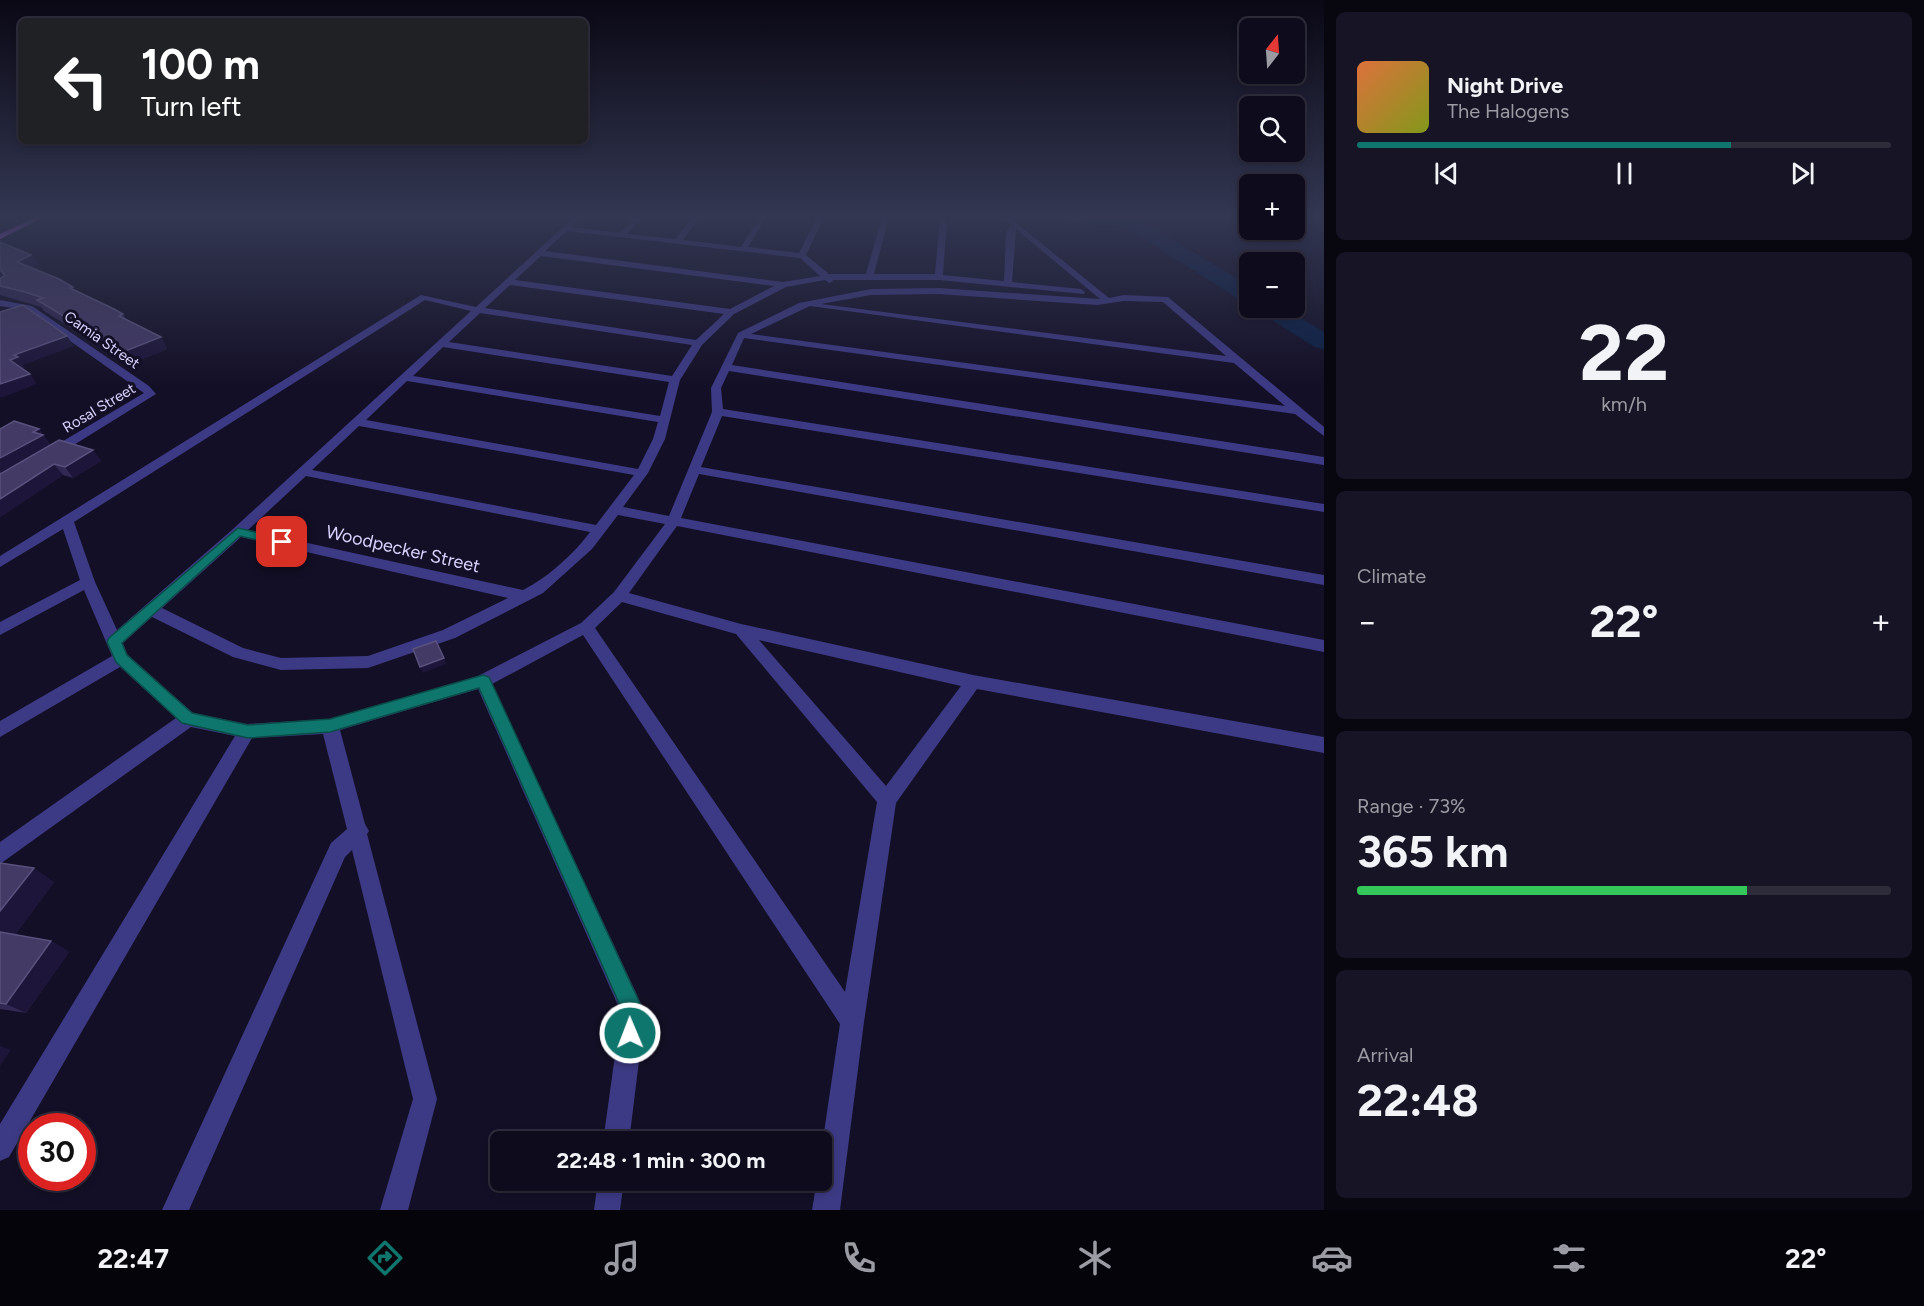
<!DOCTYPE html>
<meta charset="utf-8">
<style>
:root{--surface:#0e0b1c;--page:#171425;--text:#f1f3f6;--muted:#9b9ba3;--line:#2e2b3b;--accent:#0f766e}
body{margin:0;font-family:Figtree,sans-serif;background:var(--page);color:var(--text);height:100vh;display:flex;flex-direction:column;font-size:22px;white-space:nowrap}
*{box-sizing:border-box;margin:0}
p{font-size:20px;color:var(--muted)}
.icon{flex:none;width:33px;height:33px;fill:none;stroke:currentColor;stroke-width:2;stroke-linecap:round;stroke-linejoin:round}
.map{position:relative;flex:1;overflow:hidden}
.sheet{display:flex;flex-direction:column;gap:12px;padding:12px;background:#08060f;width:600px}
.sheet>*{flex:none}
.banner{position:absolute;left:18px;top:18px;width:570px;height:126px;border-radius:9px;box-shadow:0 3px 9px #0003,0 0 0 2px var(--line);background:#202124;color:#fff;overflow:hidden}
.needle{width:39px;rotate:17deg}
.tools{position:absolute;left:1239px;top:18px;display:grid;gap:12px}
.tools a{display:grid;place-items:center;width:66px;height:66px;border-radius:9px;background:var(--surface);box-shadow:0 3px 9px #0003,0 0 0 2px var(--line);font-size:30px}
.speed{position:absolute;left:18px;top:1113px;display:flex;gap:12px;font-size:30px;font-weight:700;text-align:center}
.speed>*{display:grid;place-content:center;width:78px;height:78px;border-radius:50%;background:var(--surface);box-shadow:0 3px 9px #0003,0 0 0 2px var(--line);line-height:1}
.speed .limit{border:9px solid #d22;background:#fff;color:#111}
.pin{position:absolute;display:grid;place-items:center;width:51px;height:51px;color:#fff;margin:-26px;border-radius:12px;box-shadow:0 3px 9px #0006}
.me{position:absolute;width:66px;margin:-33px;rotate:359deg;stroke-linejoin:round;filter:drop-shadow(0 0 4px #0008)}
.turn{display:flex;align-items:center;gap:21px;height:126px;padding:0 24px;font-size:27px}
.turn .icon{width:78px;height:78px;stroke-width:2.5}
.turn b{display:block;font-size:42px;line-height:51px}
.big{font-size:45px;font-weight:700;line-height:1.1}
.sheet .widget{flex:1;display:flex;flex-direction:column;justify-content:center;gap:9px;min-width:0;padding:0 21px;border-radius:9px;background:var(--page)}
.sheet .dial{align-items:center;gap:0}
.dial b{font-size:78px;line-height:1}
.song{display:flex;align-items:center;gap:18px}
.cover{width:72px;height:72px;border-radius:9px;background:linear-gradient(135deg,hsl(20 70% 55%),hsl(70 70% 35%))}
.played{height:6px;border-radius:3px;background:linear-gradient(90deg,var(--accent) 70%,var(--line) 70%)}
.keys{display:flex;justify-content:space-around;direction:ltr}
.heat{display:flex;justify-content:space-between;align-items:center;font-size:33px;direction:ltr}
.charge{height:9px;border-radius:4px;background:linear-gradient(90deg,#34c759 73%,var(--line) 0)}
.trip{position:absolute;left:490px;top:1131px;width:342px;height:60px;border-radius:9px;background:var(--surface);box-shadow:0 3px 9px #0003,0 0 0 2px var(--line);font-weight:700;line-height:60px;text-align:center}
.menu{display:flex;height:96px;justify-content:space-around;align-items:center;background:#06040b;color:var(--muted)}
.menu .icon{width:42px;height:42px}
.menu .active{color:var(--accent)}
.menu b{font-size:27px;color:var(--text)}
main{display:flex;flex:1;min-height:0}
.map>svg:first-child{display:block}
.lines{fill:none;stroke-linecap:round;stroke-linejoin:round}
.river{fill:#0a1f44;fill-rule:evenodd}
.minor{fill:#3d3a85;fill-rule:evenodd}
.major{fill:#c25bff;fill-rule:evenodd}
.wall{fill:#312854}
.shaded-wall{fill:#1d163a}
.building{fill:#433a66;stroke:#5a527e;stroke-width:1.5}
.route{fill:#0f766e;stroke:#0a4d48;stroke-width:1.5}
.labels{text-anchor:middle;stroke-width:6;stroke-linejoin:round;paint-order:stroke}
.far-street-label{font-size:15px;fill:#d9d4ff;stroke:#130f26}
.street-label{font-size:18px;fill:#d9d4ff;stroke:#130f26}
</style>
<main>
<div class="map">
<svg width="1324" height="1210" viewBox="0 0 1324 1210">
<rect width="100%" height="100%" fill="#130f26"/>
<g class="lines">
<!-- river -->
<path class="river" d="M1060,217H1137V219L1250,286V303L1242,301L1123,226L1069,222Z
M1258,308H1284L1324,332V349L1315,347L1261,313Z"/>
<!-- minor -->
<path class="minor" d="M574,217H582L571,227L620,233L635,217H642L627,234L675,239L693,217H700L683,240L741,247L760,217H766L748,247L799,253L817,217H824L806,255L829,274H866L882,217H889L874,274H935L940,217H947L943,275L1004,281L1006,232L1011,225L1001,217H1009L1109,298L1124,295L1168,297L1324,427V436L1295,414L744,338L732,365L1324,457V465L729,371L721,388L723,409L1324,504V512L722,416L701,467L1324,575V585L699,474L681,518L1324,640V652L677,526L629,593L741,624L973,675L1324,737V753L977,689L896,803L864,1022L840,1210H812L817,1180H822V1146L840,1024L583,635L492,684L645,1012L629,1142H603L621,1012L478,689L340,730L365,824L369,831L367,834L437,1099L408,1210H380L413,1099L352,850L345,857L189,1210H162L331,843L347,829L323,734L252,738L9,1157L0,1161V1124L235,736L191,727L0,864V842L176,718L120,667L0,737V721L112,656L84,590L0,635V622L80,580L63,529L0,567V556L421,295L476,307ZM1016,229L1100,299L938,288L871,289L799,303L738,333L711,388L712,412L669,516L623,507L648,473L665,439L680,380L702,345L734,314L786,287L825,280L830,283L834,280H939L1084,294L1085,292L1081,289L1012,282ZM567,231L800,258L820,276L783,282L545,251ZM541,256L774,286L730,309L515,280ZM510,285L724,314L696,340L485,308ZM938,294L1097,305L1124,301L1163,302L1226,356L821,304L871,295ZM425,300L471,311L233,529L117,630L95,582L74,522ZM810,306L1234,363L1285,406L751,334ZM480,313L692,345L672,376L449,342ZM443,347L669,382L660,416L413,376ZM407,381L658,422L653,439L638,469L366,420ZM359,426L634,475L596,525L312,470ZM306,476L590,532C574,554 547,578 523,590L248,530ZM618,515L665,524L614,592L581,623L478,676L330,719L247,724L193,713L127,654L123,643L152,617L233,657L281,670L368,668L455,638L543,593L592,549ZM241,537L508,598L443,630L368,656L281,658L243,648L162,608ZM622,602L736,634L877,802L845,992L595,628ZM759,640L961,686L886,786Z
M0,300L32,306L149,386L156,394L56,456H48V450L144,393L26,310L0,306Z
M598,1180H624L620,1210H594Z"/>
<!-- major -->
<path class="major" d="M36,217H45L0,239V234Z"/>
</g>
<!-- wall -->
<path class="wall" d="M0,242L31,255L38,265L32,268L123,314L126,319L161,337L167,349L130,364L44,311L41,307L0,295Z
M0,429H39L50,445L93,450L101,461L73,478L63,475L0,517V474L1,473H0Z
M0,863L54,882L15,935L51,941L69,952L26,1013L0,1009Z"/>
<!-- shaded-wall -->
<path class="shaded-wall" d="M0,217H22L0,225Z
M31,255L38,265L23,273L17,262Z
M0,270L7,281L0,284Z
M67,336L74,346L23,365L25,368L17,371L10,360L14,355Z
M161,337L167,349L130,364L123,352Z
M30,374L37,384L1,398L0,396V384Z
M39,429L50,446L2,474L0,471V458L33,432Z
M93,450L101,461L73,478L65,467Z
M54,464L63,475L0,517V499Z
M444,658L446,664L423,673L420,667Z
M34,868L54,882L2,953L0,952V911Z
M51,941L69,952L26,1013L6,1004Z
M0,1046L11,1050L0,1066Z"/>
<!-- building -->
<path class="building" d="M0,242L31,255L17,262L59,279L73,287L70,288L114,309L123,314L119,316L161,337L123,352L37,300L43,298L25,292L0,286V279L5,275L0,270Z
M23,305L67,336L14,355L18,357L10,360L30,374L0,384V312Z
M14,421L39,429L33,432L43,435L0,458V429Z
M59,440L93,450L65,467L54,464L0,499V474Z
M436,641L444,658L420,667L413,649Z
M0,863L34,868L0,911Z
M0,932L51,941L6,1004L0,1003Z"/>
<!-- sky -->
<linearGradient id="sky" x2="0" y2="1"><stop stop-color="#0a0815"/><stop offset="0.56" stop-color="#333752"/><stop offset="1" stop-color="#333752" stop-opacity="0"/></linearGradient>
<rect width="1324" height="386" fill="url(#sky)"/>
<!-- route -->
<path class="route" d="M238,528L286,539L288,542L282,546L240,536L122,643L127,655L192,713L248,725L330,719L483,675L489,677L644,1012L638,1041L630,1044L623,1041L620,1033L623,1012L479,688L330,732L248,738L182,723L116,662L107,642L109,638Z"/>
<g class="labels">
<!-- far-street labels -->
<g class="far-street-label">
<text transform="translate(102 340) rotate(35)" y="5">Camia Street</text>
<text transform="translate(99 408) rotate(-31)" y="5">Rosal Street</text>
</g>
<!-- street labels -->
<g class="street-label">
<text transform="translate(403 549) rotate(13)" y="6">Woodpecker Street</text>
</g>
</g>
</svg>
<div class="tools">
<a><svg class="needle" viewBox="-14 -14 28 28"><path d="M0-13l5 13h-10z" fill="#e53935"/><path d="M0 13l5-13h-10z" fill="#9b9ba3"/></svg></a>
<a><svg class="icon" aria-label="search" viewBox="0 0 24 24"><circle cx="10" cy="10" r="6"/><path d="M15 15l6 6"/></svg></a>
<a>+</a>
<a>−</a>
</div>
<div class="speed"><div class="limit">30</div></div>
<div class="pin" style="left:282px;top:542px;background:#d93025"><svg class="icon" aria-label="arrive" viewBox="0 0 24 24"><path d="M6 21V4h12l-3 4 3 4H6"/></svg></div>
<svg class="me" style="left:630px;top:1033px" viewBox="-20 -20 40 40"><circle r="17" fill="#0f766e" stroke="#fff" stroke-width="3"/><path d="M0-11L8 9 0 5-8 9z" fill="#fff"/></svg>
<div class="trip">22:48 · 1 min · 300 m</div>
<div class="banner">
<div class="turn"><svg class="icon" aria-label="left" viewBox="0 0 24 24"><path d="M17 20v-9H6M10 6l-5 5 5 5"/></svg><div><b>100 m</b>Turn left</div></div>
</div>
</div>
<section class="sheet">
<div class="widget">
<div class="song"><i class="cover"></i><div><b>Night Drive</b><p>The Halogens</p></div></div>
<div class="played"></div>
<div class="keys"><svg class="icon" aria-label="previous" viewBox="0 0 24 24"><path d="M18 5L8 12l10 7zM5 5v14"/></svg><svg class="icon" aria-label="pause" viewBox="0 0 24 24"><path d="M8 5v14M16 5v14"/></svg><svg class="icon" aria-label="next" viewBox="0 0 24 24"><path d="M6 5l10 7-10 7zM19 5v14"/></svg></div>
</div>
<div class="widget dial"><b>22</b><p>km/h</p></div>
<div class="widget"><p>Climate</p>
<div class="heat"><a>−</a><b class="big">22°</b><a>+</a></div>
</div>
<div class="widget"><p>Range · 73%</p><b class="big">365 km</b><div class="charge"></div></div>
<div class="widget"><p>Arrival</p><b class="big">22:48</b></div>
</section>
</main>
<nav class="menu">
<b>22:47</b>
<svg class="icon active" aria-label="directions" viewBox="0 0 24 24"><path d="M12 3l9 9-9 9-9-9zM9 14v-3h6M13 9l2 2-2 2"/></svg>
<svg class="icon" aria-label="music" viewBox="0 0 24 24"><path d="M9 18V5l10-2v13"/><circle cx="6" cy="18" r="3"/><circle cx="16" cy="16" r="3"/></svg>
<svg class="icon" aria-label="phone" viewBox="0 0 24 24"><path d="M5 4h4l2 5-3 2q2 4 5 5l2-3 5 2v4C11 20 4 13 5 4z"/></svg>
<svg class="icon" aria-label="climate" viewBox="0 0 24 24"><path d="M12 3v18M4 7l16 10M4 17L20 7"/></svg>
<svg class="icon" aria-label="car" viewBox="0 0 24 24"><path d="M5 17H2v-5l4-1 3-4h7l3 4 3 1v5h-3M9 17h6M6 11h13"/><circle cx="7" cy="17" r="2"/><circle cx="17" cy="17" r="2"/></svg>
<svg class="icon" aria-label="filters" viewBox="0 0 24 24"><path d="M4 7h16M4 17h16"/><circle cx="9" cy="7" r="2"/><circle cx="15" cy="17" r="2"/></svg>
<b>22°</b>
</nav>
